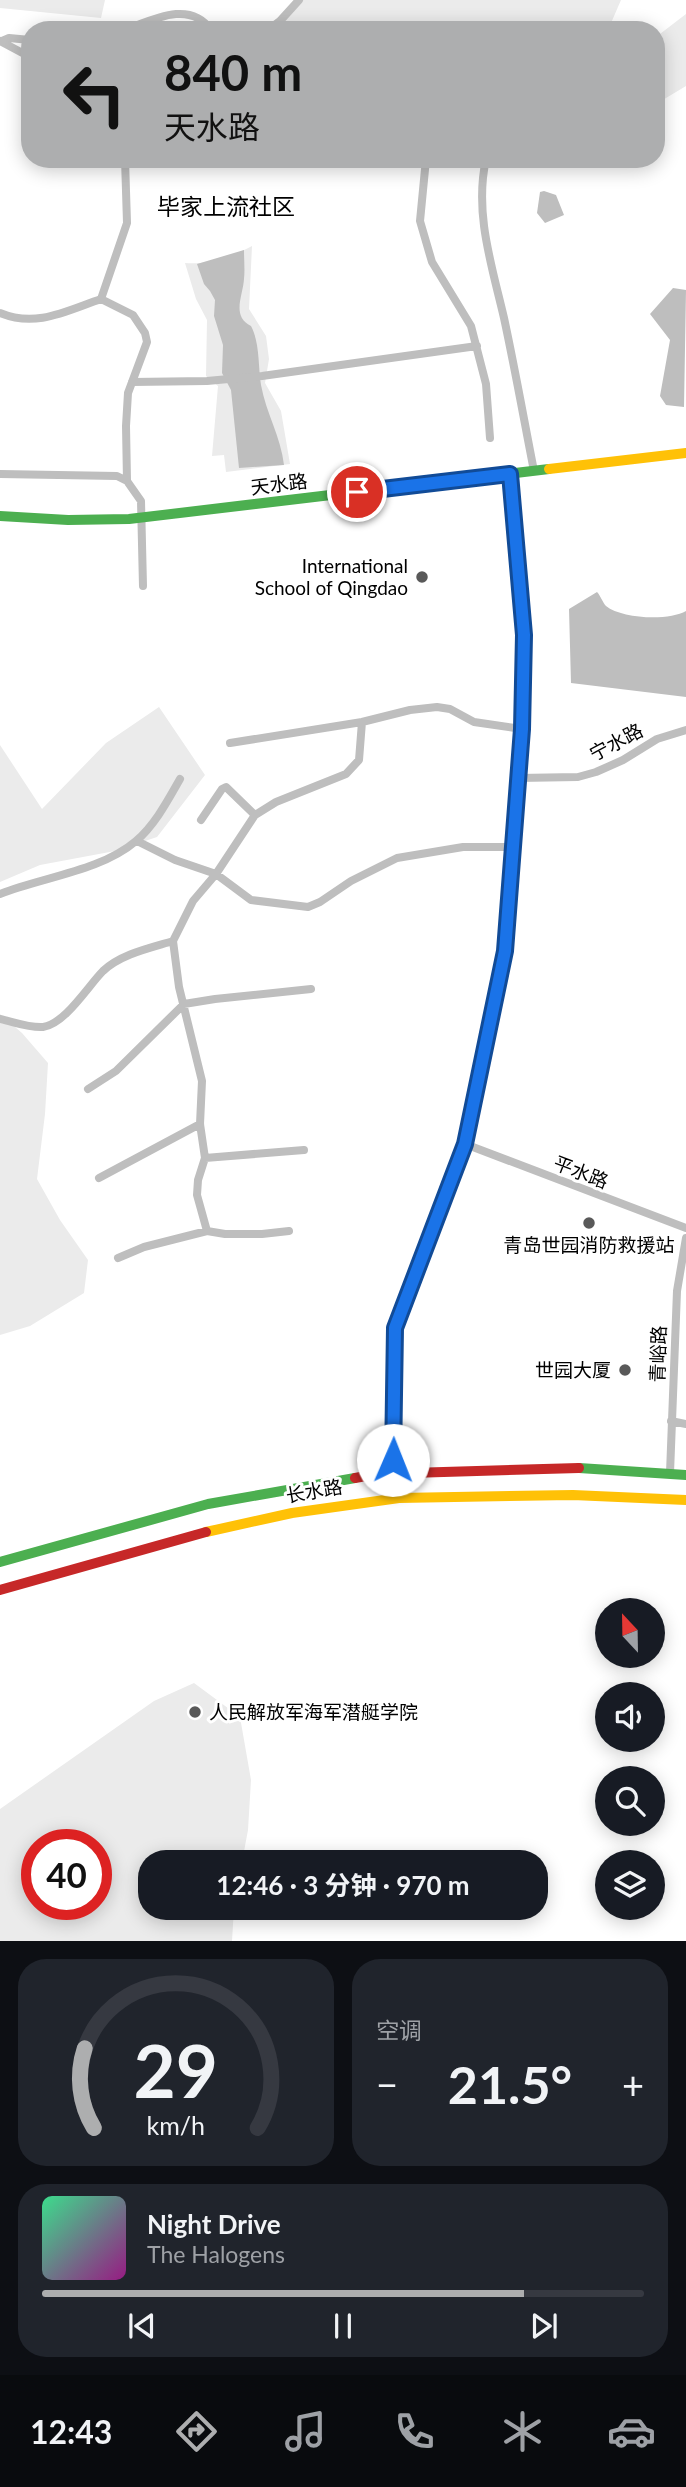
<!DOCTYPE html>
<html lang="zh">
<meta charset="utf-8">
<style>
:root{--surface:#171b24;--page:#20242c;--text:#f1f3f6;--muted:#9ea1a6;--line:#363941;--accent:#adaeaf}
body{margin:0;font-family:Lato,"Noto Sans SC",sans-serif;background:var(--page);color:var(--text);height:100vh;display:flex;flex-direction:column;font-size:26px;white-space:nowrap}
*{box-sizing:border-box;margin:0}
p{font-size:23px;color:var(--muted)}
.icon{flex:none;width:38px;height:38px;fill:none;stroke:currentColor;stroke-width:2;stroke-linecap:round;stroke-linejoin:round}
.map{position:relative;height:1941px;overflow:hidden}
.side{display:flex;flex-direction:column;gap:18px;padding:18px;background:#0d0f14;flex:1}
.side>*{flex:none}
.banner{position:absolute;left:21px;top:21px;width:644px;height:147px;border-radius:28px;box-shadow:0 4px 18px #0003;background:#adaeaf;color:#111;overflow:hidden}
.needle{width:46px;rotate:338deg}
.fabs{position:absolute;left:595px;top:1598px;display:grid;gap:14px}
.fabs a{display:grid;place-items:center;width:70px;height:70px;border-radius:50%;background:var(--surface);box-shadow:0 4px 18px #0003;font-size:35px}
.speed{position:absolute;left:21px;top:1829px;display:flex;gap:14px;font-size:35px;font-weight:700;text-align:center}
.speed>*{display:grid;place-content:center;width:91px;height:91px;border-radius:50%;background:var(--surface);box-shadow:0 4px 18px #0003;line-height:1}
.speed .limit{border:10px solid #d22;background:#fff;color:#111}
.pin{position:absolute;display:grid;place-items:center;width:60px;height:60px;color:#fff;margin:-30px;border:4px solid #fff;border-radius:50%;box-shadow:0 2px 7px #0007}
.me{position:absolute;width:77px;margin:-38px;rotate:1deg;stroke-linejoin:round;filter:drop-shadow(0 0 5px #0008)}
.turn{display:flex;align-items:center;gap:24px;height:147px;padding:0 28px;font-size:32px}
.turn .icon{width:91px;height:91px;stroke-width:2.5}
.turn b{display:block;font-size:49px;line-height:60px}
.big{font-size:52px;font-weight:700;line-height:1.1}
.side .card{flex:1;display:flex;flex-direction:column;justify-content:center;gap:10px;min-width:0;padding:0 24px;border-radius:28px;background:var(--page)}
.side .dial{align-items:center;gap:0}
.dial svg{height:182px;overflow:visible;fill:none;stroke:var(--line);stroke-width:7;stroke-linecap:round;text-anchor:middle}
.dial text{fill:var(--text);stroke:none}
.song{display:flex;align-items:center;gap:21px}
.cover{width:84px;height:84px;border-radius:10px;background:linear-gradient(135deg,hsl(150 70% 55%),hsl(310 70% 35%))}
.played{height:7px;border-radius:4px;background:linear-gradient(90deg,var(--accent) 80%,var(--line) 80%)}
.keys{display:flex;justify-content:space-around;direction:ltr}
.heat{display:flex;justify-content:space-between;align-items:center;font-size:38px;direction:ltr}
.side .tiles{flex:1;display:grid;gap:18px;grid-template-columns:1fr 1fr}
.card:last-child{grid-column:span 2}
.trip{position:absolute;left:138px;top:1850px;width:410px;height:70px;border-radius:28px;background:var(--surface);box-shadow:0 4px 18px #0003;font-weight:700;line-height:70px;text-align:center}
.dock{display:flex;height:112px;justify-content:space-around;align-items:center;background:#090b0e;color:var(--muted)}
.dock .icon{width:49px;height:49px}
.dock .current{color:var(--accent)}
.dock b{font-size:32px;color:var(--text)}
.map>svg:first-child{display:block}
.green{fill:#ebebeb;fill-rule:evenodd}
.water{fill:#bebebe}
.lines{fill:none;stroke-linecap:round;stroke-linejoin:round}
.street{stroke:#bebebe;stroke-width:8}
.fast{stroke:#4caf50;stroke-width:10}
.slow{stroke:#ffc107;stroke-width:10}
.jam{stroke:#c62828;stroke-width:10}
.route-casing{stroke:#114b97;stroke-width:18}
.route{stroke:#1a73e8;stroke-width:12}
.poi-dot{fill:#595959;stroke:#fff;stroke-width:2.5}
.labels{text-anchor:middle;stroke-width:6;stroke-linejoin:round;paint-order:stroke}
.street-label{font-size:19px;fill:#000;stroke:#fff}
.poi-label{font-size:19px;fill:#000;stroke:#fff;text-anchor:end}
.quarter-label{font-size:23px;fill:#000;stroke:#fff}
</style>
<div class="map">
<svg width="686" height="1941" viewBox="0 0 686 1941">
<rect width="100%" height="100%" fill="#fff"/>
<!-- green -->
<path class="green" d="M0,0H105L101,18L0,8Z
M297,0H621L608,30H268Z
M686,14V86L656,104V37Z
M252,246L249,309L266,336L269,359L265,383L281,411L290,464L226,472L224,455L212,456L218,386L206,376L207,320L196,299L185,263C207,265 232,257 252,246Z
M159,707L205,775L157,837L115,851L40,865L0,882V745L42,809L106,743Z
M0,1014L22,1033L48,1063L45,1114L37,1179L60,1220L88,1260L84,1293L30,1326L0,1335Z
M194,1683L240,1717L251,1780L248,1830L242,1862H150V1908H234L232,1941H0V1809L154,1701ZM96,1844V1904H37V1844Z"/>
<!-- water -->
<path class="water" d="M544,191L556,195L564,215L545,223L537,213L540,192Z
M244,250C244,260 245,270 244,279C243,296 231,316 251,326C260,343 258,366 261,385C266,413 281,437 284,465L239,468L231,390L222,373L223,345L214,316L215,300L210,291L204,284L197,264Z
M673,288L686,290L684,407L666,405L660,396L670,340L650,314Z
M597,592C600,595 603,603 606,606C622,619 669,621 686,611V697L571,683L569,609Z"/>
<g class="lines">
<!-- street -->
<path class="street" d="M125,30C154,19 190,0 211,30
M268,30L280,21L299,0
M0,41L30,57
M2,41L9,38L30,40
M426,159L420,221L432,262L471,326L486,384L490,438
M486,159C474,213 492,266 504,318C515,369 524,420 534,471
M101,299L127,223L125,159
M0,313C36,328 66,311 101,299L133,315L145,333L147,342L128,393L126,426L127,481L141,501L143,586
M132,382L207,381L262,376L477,346
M0,474L117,476L127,481
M230,743L362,722L410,710L437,707L450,709L474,722L522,729
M518,778L578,777L596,772L623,760L657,739L686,730
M201,820L222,789L226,787L255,815
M137,841L175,860L216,874L251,900L308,907L320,902L351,881L397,858L463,847H513
M0,894C43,877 101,871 136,841C155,825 168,800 180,779
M0,1019C14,1022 29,1028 43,1027C65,1024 88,986 103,971C121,954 150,948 173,941
M88,1089L116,1071L184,1004L215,999L311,989
M465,1144L686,1228
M205,1158L304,1150
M99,1178L200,1124
M207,1231L197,1195L198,1180L205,1158L200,1124L202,1081L179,987L173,941L193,901L216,874L255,815L276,802L346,774L359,760L362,722
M118,1258L144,1247L207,1231L225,1234H262L289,1231
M671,1421L686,1424
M670,1473L677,1291L686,1238"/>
<!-- fast -->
<path class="fast" d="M0,516L68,520L129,519L549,469
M579,1468L686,1475
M396,1497L393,1460L395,1328L453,1176
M0,1562L208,1504L355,1478"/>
<!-- slow -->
<path class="slow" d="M549,469L686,453
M453,1176L465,1144L505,951L522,729L523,674
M206,1532L292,1513L399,1498L573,1495L686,1500"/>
<!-- jam -->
<path class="jam" d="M510,474L524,635L523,674
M355,1478L377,1474L579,1468
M0,1590L206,1532"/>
</g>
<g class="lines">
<!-- route casing -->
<g class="route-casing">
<path id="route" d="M357,492L510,474L524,635L522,729L505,951L465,1144L395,1328L393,1460"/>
</g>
<!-- route -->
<use href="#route" class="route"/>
</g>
<!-- markers -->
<g class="poi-dot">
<circle cx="422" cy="577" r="7"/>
<circle cx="589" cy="1223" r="7"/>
<circle cx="625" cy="1370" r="7"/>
<circle cx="195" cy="1712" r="7"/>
</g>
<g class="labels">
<!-- street labels -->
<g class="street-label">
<text transform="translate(279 484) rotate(-7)" y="7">天水路</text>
<text transform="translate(616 742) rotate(-28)" y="7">宁水路</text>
<text transform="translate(581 1172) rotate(21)" y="7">平水路</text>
<text transform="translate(658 1354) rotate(-88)" y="7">青峪路</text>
<text transform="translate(314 1491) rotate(-10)" y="7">长水路</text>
</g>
<!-- poi labels -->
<g class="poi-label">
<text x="408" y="573">International<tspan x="408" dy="22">School of Qingdao</tspan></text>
<text x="589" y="1252" text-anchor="middle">青岛世园消防救援站</text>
<text x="611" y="1377">世园大厦</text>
<text x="209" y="1719" text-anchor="start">人民解放军海军潜艇学院</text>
</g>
<!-- quarter labels -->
<g class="quarter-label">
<text x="226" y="215">毕家上流社区</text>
</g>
</g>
</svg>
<div class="fabs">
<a><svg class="needle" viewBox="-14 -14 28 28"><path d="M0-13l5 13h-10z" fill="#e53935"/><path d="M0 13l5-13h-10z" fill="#9ea1a6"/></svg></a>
<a><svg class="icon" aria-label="sound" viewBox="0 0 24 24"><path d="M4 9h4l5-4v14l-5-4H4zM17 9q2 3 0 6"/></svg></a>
<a><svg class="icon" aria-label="search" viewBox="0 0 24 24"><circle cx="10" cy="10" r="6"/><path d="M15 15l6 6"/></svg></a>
<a><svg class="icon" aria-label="layers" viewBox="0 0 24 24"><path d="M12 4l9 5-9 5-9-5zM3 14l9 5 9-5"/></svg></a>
</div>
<div class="speed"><div class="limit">40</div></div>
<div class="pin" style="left:357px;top:492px;background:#d93025"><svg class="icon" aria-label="arrive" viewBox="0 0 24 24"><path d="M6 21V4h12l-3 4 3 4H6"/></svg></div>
<svg class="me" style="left:393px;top:1460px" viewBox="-20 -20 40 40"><circle r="19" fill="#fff"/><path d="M0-13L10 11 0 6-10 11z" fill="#1a73e8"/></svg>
<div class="trip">12:46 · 3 分钟 · 970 m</div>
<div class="banner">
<div class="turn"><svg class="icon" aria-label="left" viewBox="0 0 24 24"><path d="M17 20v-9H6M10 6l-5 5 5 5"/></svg><div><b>840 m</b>天水路</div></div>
</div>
</div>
<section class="side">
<div class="tiles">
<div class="card dial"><svg viewBox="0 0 100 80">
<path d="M14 69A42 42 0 1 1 86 69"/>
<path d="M14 69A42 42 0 0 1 10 34" stroke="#adaeaf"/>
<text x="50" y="56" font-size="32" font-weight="700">29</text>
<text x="50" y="72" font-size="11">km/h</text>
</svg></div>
<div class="card"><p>空调</p>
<div class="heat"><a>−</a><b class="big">21.5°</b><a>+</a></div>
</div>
<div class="card">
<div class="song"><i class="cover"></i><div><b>Night Drive</b><p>The Halogens</p></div></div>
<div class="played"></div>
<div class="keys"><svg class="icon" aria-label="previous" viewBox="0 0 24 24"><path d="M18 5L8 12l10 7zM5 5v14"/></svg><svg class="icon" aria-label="pause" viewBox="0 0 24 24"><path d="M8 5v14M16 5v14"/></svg><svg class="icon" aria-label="next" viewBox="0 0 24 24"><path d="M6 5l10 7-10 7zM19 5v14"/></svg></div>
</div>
</div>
</section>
<nav class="dock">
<b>12:43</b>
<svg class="icon current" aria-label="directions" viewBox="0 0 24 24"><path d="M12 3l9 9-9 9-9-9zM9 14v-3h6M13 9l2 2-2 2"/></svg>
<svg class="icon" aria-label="music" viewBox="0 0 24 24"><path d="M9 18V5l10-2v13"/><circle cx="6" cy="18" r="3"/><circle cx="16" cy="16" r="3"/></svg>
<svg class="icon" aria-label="phone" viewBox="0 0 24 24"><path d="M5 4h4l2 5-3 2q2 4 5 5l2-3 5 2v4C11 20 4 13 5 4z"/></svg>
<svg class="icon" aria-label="climate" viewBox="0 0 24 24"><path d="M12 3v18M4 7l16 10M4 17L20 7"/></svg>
<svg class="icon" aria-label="car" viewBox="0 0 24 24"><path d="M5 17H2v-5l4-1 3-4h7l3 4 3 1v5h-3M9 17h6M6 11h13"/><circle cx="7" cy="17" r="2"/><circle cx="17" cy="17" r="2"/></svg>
</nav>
